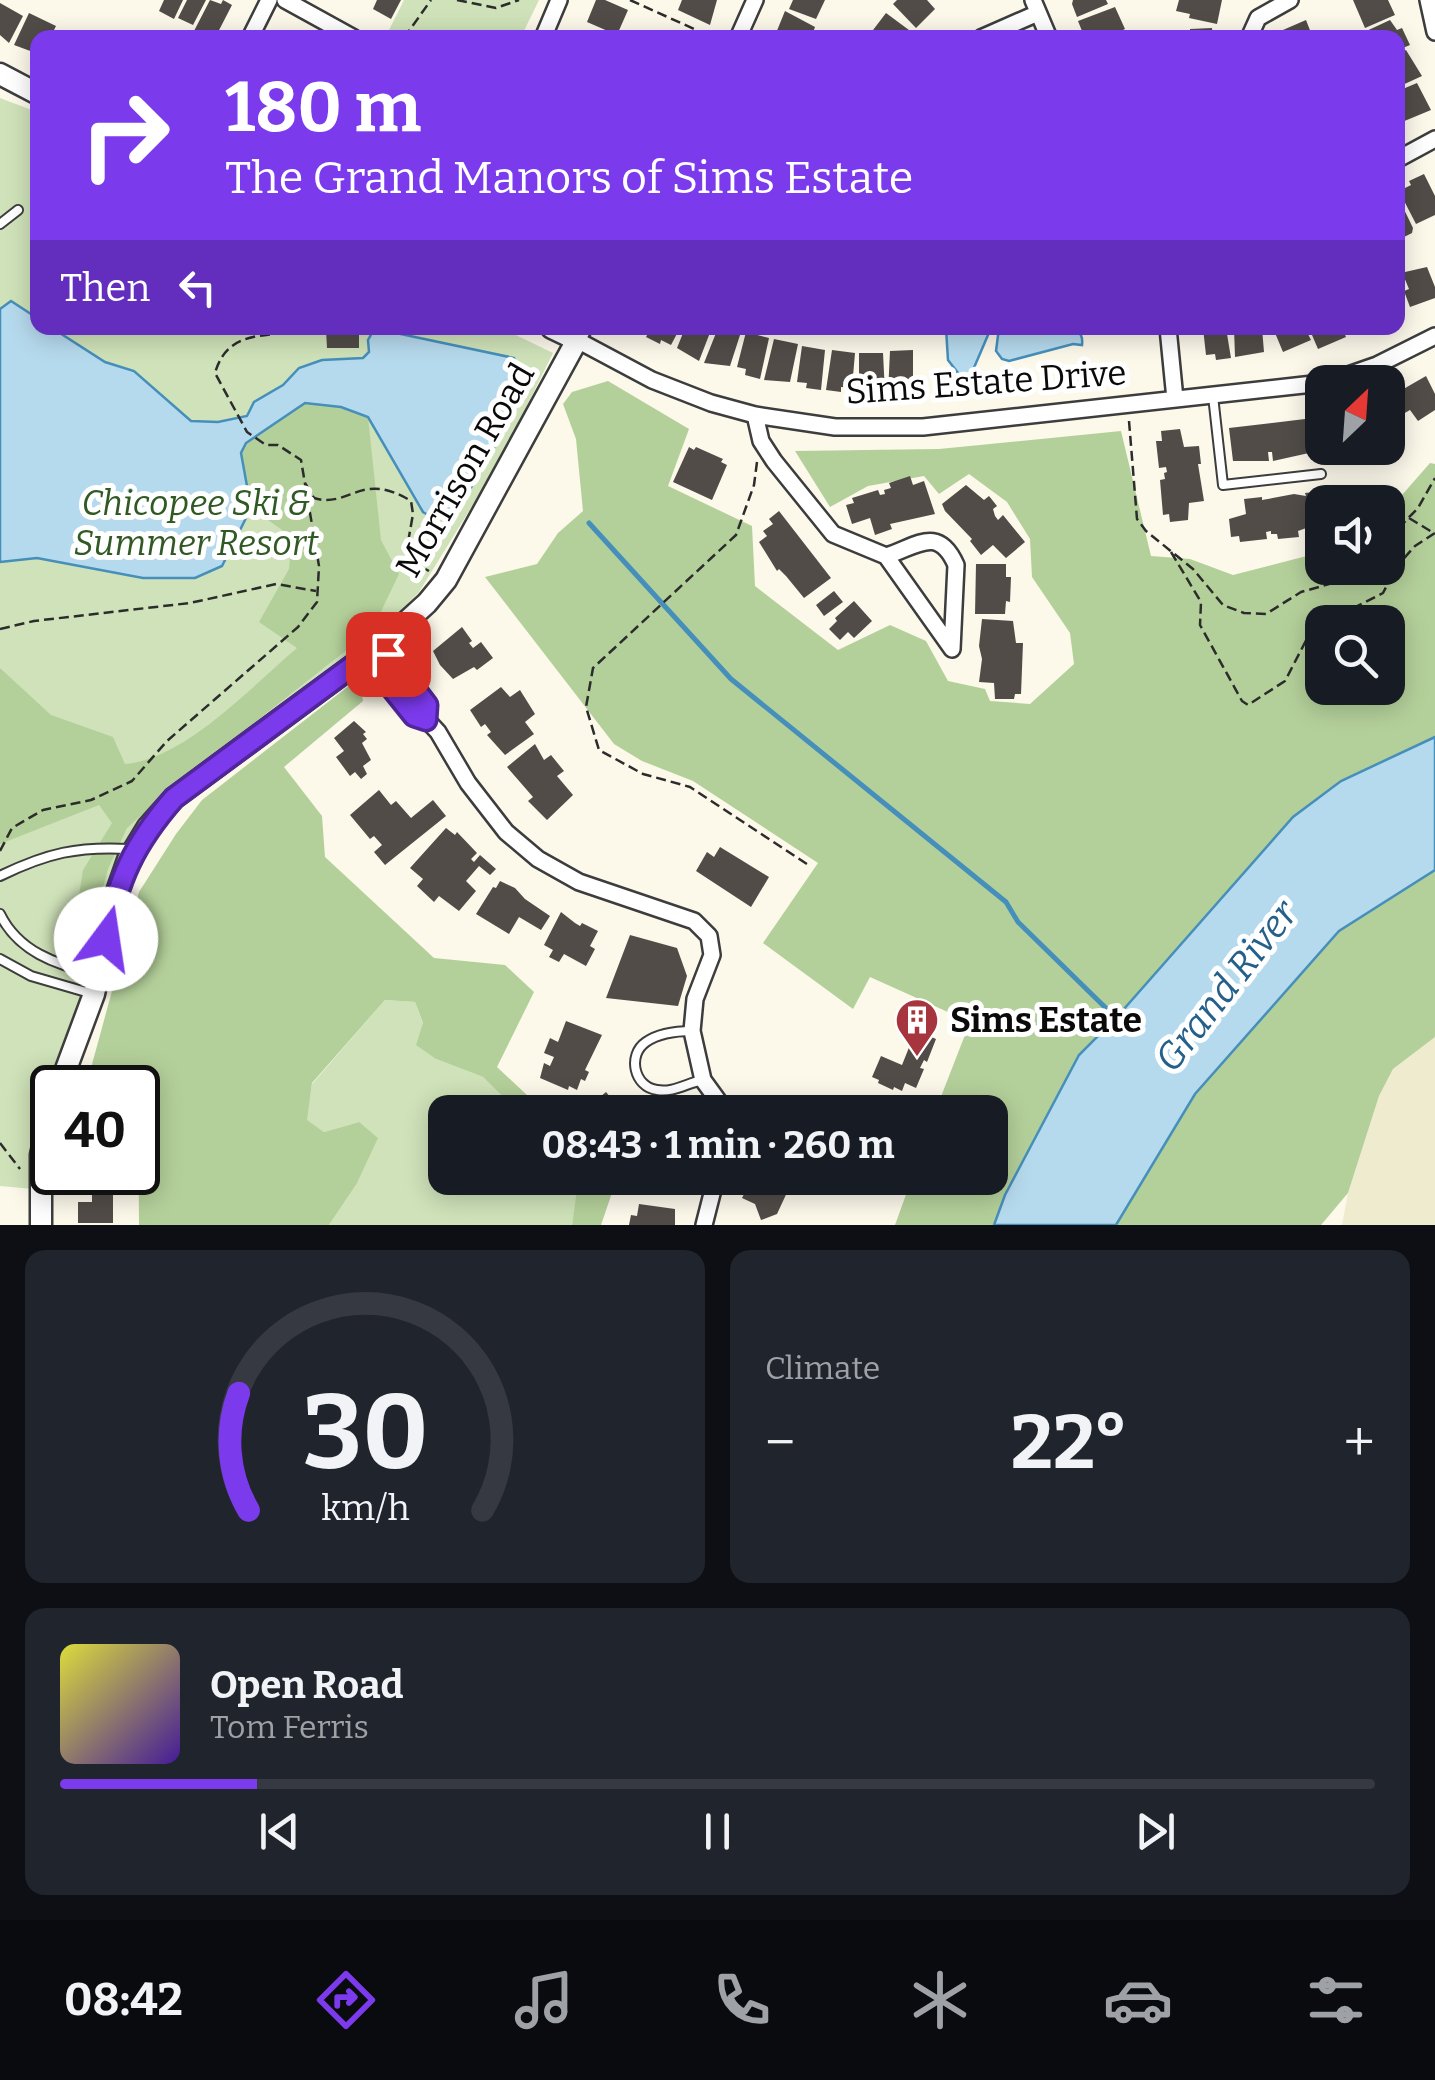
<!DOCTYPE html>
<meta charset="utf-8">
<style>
:root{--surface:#171b24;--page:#20242c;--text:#f1f3f6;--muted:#9ea1a6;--line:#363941;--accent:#7c3aed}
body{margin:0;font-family:Bitter,serif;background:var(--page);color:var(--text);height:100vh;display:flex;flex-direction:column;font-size:38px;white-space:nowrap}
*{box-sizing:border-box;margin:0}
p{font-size:32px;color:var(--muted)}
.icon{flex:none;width:55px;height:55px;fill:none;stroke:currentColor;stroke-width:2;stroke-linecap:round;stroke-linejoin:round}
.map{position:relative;height:1225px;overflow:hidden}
.details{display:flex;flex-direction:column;gap:25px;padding:25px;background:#0d0f14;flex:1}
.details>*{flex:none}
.guide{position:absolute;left:30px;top:30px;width:1375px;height:305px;border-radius:20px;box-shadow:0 5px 25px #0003;background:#7c3aed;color:#fff;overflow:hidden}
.needle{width:65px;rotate:25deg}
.controls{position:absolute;left:1305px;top:365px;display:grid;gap:20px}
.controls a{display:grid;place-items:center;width:100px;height:100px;border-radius:20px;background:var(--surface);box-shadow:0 5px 25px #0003;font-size:50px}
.speed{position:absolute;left:30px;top:1065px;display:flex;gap:20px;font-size:50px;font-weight:700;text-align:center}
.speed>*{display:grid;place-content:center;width:130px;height:130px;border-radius:50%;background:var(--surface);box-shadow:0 5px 25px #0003;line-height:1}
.speed .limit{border:5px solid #111;border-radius:15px;background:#fff;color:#111}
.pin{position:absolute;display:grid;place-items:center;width:85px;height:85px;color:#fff;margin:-42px;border-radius:20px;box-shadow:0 5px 15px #0006}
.me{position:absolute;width:110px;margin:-55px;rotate:14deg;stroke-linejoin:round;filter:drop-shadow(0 0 8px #0008)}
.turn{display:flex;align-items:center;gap:35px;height:210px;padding:0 30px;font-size:45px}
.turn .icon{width:130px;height:130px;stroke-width:2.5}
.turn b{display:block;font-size:70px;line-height:85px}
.then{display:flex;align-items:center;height:95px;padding:0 30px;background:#0003;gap:20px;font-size:38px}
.big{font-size:75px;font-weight:700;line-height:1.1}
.details .tile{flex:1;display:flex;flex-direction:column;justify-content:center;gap:15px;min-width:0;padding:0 35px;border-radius:20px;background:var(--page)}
.details .dial{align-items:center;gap:0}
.dial svg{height:260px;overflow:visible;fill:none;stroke:var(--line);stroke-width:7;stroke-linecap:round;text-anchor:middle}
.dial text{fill:var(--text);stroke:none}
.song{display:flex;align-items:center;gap:30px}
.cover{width:120px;height:120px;border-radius:15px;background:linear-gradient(135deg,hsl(60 70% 55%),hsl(260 70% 35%))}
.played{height:10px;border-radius:5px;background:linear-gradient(90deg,var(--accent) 15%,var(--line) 15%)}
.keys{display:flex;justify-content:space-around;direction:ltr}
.heat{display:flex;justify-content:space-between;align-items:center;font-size:55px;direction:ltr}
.details .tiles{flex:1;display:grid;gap:25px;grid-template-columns:1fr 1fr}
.tile:last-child{grid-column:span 2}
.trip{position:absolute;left:428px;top:1095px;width:580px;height:100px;border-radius:20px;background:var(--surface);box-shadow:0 5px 25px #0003;font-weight:700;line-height:100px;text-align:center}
.menu{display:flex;height:160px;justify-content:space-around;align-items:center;background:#090b0e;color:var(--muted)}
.menu .icon{width:70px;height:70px}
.menu .on{color:var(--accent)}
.menu b{font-size:45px;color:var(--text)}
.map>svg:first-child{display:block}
.farmland{fill:#efebce}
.green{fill:#cfe2b9}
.forest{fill:#b4d09a;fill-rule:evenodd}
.water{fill:#b6daed;stroke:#468fbb;stroke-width:2.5}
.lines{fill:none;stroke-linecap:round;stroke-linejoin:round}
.stream{stroke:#468fbb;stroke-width:5}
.building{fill:#514c48}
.service-casing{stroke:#3d3d3d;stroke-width:12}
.minor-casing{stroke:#3d3d3d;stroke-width:20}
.tertiary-casing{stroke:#3d3d3d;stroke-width:25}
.path{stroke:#2c2c2c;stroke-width:2.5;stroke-dasharray:10 5;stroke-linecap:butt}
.service{stroke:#fff;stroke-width:8}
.minor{stroke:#fff;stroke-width:15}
.tertiary{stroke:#fff;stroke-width:20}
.route-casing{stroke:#51269a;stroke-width:25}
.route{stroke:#7c3aed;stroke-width:18}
.labels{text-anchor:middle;stroke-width:10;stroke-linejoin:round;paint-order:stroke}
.street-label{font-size:35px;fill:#0a0a0a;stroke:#fff}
.park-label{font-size:35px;font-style:italic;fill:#305924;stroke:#fff}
.poi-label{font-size:35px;font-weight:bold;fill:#0a0a0a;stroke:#fff;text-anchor:start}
.water-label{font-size:38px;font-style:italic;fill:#25608b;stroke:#fff}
</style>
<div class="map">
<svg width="1435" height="1225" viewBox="0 0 1435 1225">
<rect width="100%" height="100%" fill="#fcf8ea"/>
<!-- farmland -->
<path class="farmland" d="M1435,1037V1225H1342L1348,1193L1379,1096L1393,1069Z"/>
<!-- green -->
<path class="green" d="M404,0H539L521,37H399L388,32Z
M0,98L37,112L38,328H501L553,353L498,464L419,592L394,618L261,720L155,810L126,840L105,888L82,1003L64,1061L36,1123L32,1145L33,1189L0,1186Z
M385,1000L415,1002L436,1059L483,1077L518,1112H445V1178H567L578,1190L572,1225H329L356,1185L359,1122L324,1132L306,1120L312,1084Z"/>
<!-- forest -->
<path class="forest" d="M608,381L689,429L668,486L752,526L755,586L838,650L890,625L926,641L948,681L985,689L990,701L1030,704L1074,664L1070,633L1032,577L1030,539L1007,502L969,474L939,494L924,476L868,486L830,507L795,451L939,449L1121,431L1151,556L1190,559L1233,575L1322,552V568H1388V511L1430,463L1435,464V737L1341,781L1293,818L1116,1018L1079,1055L1005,1195L994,1225H895L912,1178H990V1112H935L970,1022L870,977L853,1009L763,943L818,863L693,781L642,761L614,744L485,577L537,564L558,533L583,511L576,439L563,404L572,392ZM1322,622H1388V688H1322Z
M305,403L341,407L368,417L381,540L399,574L372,630L173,787L127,828L108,869L88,942L76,948L73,933L83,870L112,823L99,805L0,844V668L51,715L113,737L125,764C185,759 252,686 297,648L259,622L289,569L292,537L251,508L241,452L246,442Z
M359,678L363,701L284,767L322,816L325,857L434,958L505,965L534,992L497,1067L545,1112H518L483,1077L436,1059L416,1045L423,1023L415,1002L385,1000L312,1083L307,1120L324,1132L359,1122L378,1138L356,1185L329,1225H139L138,1088L116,1087L88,1079L139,892L176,834L202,800Z
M1435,870V1037L1393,1069L1379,1096L1348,1193L1321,1225H1116L1195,1094L1339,931Z
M567,1178H610L616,1181L601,1225H572L577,1190Z"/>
<!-- water -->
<path class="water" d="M11,301L37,318L38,328H52L105,362L134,371L191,421L218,422L247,416L254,402L283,385L299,368L322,360L363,358L369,352L368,340L372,333L382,330L514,358L522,389L497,442L457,512L435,519L423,512L368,417L341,407L305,403L246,443L241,453L251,508L222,566L195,578H143L37,558L0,562V309Z
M946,328H991L964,391L959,393L952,384L953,381L958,380V373L948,360Z
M999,328H1074C1081,333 1083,337 1082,345L1073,344L1009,361L1002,359L996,351Z
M1435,737V870L1339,931L1195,1094L1116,1225H994L1005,1195L1079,1055L1116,1018L1293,817L1341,781Z"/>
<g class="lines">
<!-- stream -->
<path class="stream" d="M589,523L731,679L1006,902L1018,922L1116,1018"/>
</g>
<!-- building -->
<path class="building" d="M164,0H183L174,19L159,11Z
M187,0H206L193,25L178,18Z
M210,0L221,4L223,0L232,5L215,38L194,31Z
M377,0H401L391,19L373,9Z
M596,0H605L628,10L617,35L587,22Z
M682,0H717L710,25L678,10Z
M793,0H825L816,19L789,9Z
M897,0H927L935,9L916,28L893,4Z
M1073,0H1106L1108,4L1077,17L1072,4Z
M1179,0H1222L1217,24L1189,18L1190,14L1176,11Z
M1353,0H1388L1395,15L1365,28Z
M0,3L23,16L9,43L0,35Z
M1115,7L1125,29L1105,38L1084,36L1078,21Z
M785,11L815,27L811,38H774Z
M29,13L56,26L50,38H38V57L33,52L14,45Z
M886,13L913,33L910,38H874L870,34Z
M1306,20L1313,38H1278L1276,33Z
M1390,20L1397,30L1402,28L1410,45L1398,50V38H1362L1360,34Z
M1212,28L1213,38H1177L1176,33L1190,32V29Z
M1406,50L1422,76L1398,87V54Z
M1417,83L1431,110L1402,122L1398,112V91Z
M1424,174L1435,196V215L1416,224L1399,191L1411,185L1409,181Z
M1398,197L1413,228L1412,233L1402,238L1398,237Z
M1427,267L1435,287V298L1410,307L1404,291L1409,289L1404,277L1405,272Z
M651,328H680L671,345L661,340L660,344L646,337Z
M685,328L711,330L699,361L677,348Z
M718,328L741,332L730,366L704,363Z
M1203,328H1226L1231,358L1216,360L1215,354L1206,355Z
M1234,328H1262L1264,352L1235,357Z
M1273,328H1305L1311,340L1283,352Z
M1309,328H1342L1346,337L1318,349Z
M326,330H359V348H327Z
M746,332L769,338L760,379L745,375L746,369L737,367Z
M774,339L798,344L790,382L764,380Z
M802,346L825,350L821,390L806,388L807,383L797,382Z
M832,350L855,353L852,388L841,387V392L826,390Z
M913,350V387H904V393H888L890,351Z
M859,353H883L885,393H870V388L859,389Z
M1426,376L1435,394V410L1418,421L1410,410L1403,414L1393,395Z
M1388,393L1404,434L1388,441Z
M1305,419L1309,453L1273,461L1272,452H1268L1269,461H1233L1229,428Z
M1180,429L1184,447L1199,446L1201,464H1198L1204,501L1189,503L1188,520L1170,522L1169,514L1163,515L1160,480L1165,479L1164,473L1167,472L1166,467L1159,468L1156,441H1162L1161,431Z
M689,447L694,450L696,447L723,459L721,462L727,465L712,500L673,482Z
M1324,448H1357L1359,452L1331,464Z
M910,476L913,485L924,481L935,514L890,524L892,529L875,535L870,518L852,524L846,505L854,503L852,498L878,490L880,495L885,494L884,490L891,488L889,483Z
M966,485L984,500L989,496L997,506L993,509L995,516L998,520L1003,515L1025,542L1006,558L993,545L981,555L970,541L972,539L945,511L942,504Z
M1323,491L1322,533L1310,535L1309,527L1298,531L1299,537L1278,539L1277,534H1271V531L1266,532L1267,539L1240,542L1239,536L1231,537L1229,519L1246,514L1244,499L1262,497V500L1294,494L1306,496L1305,493Z
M779,511L831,578L804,598L786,576L779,569L777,571L759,542L767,536L763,531L773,524L769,519Z
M976,564H1006V577H1011L1010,602L1006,601L1005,614H975Z
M834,591L843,602L824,616L816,605Z
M854,601L872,621L854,638L848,632L840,640L829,629L837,621L835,618Z
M982,619L1013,621L1016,643H1023L1021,694H1015L1014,699H995L994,683L979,682L982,659L979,646Z
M462,627L472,641L469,643L473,648L481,642L493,658L477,670L474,667L453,679L440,665L433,651Z
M501,687L510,697L520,690L535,714L525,722L534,734L505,755L487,735L491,732L485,724L481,727L470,710Z
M354,721L366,732L363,734L367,739L362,743L371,760L363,766L367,774L361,779L355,772L350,776L336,757L344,751L334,738Z
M535,744L544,760L551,755L564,771L557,776L573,795L547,820L528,801L533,797L507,767Z
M379,790L391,805L396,801L411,818L433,800L446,816L385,865L374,852L382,845L374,836L370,839L350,815Z
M446,828L455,835L457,832L477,853L471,859L474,862L480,855L496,869L490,875L479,866L466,881L476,891L459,911L439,896L434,902L417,886L423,879L410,868Z
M720,847L769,877L751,907L696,871L707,852L714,857Z
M500,881L515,888L525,899L550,916L541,930L519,917L509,934L476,914L493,887L496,888Z
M561,912L575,923L580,926L582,923L598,931L590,946L595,949L586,966L564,954L559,962L549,957L553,950L544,945Z
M630,935L677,948L687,976L678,1006L606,998Z
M566,1021L602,1035L585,1070L589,1072L585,1081L581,1079L577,1090L569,1086L568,1090L540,1078L544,1063L550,1066L554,1057L544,1053L550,1038L558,1042Z
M916,1030L936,1039L927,1062L924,1060L920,1068L924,1069L916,1088L905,1083L902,1091L894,1087L893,1090L878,1083L879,1080L872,1077L881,1056L902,1065Z
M606,1092L623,1112H586L591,1109L589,1106Z
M77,1172H106V1180H112V1191L78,1192Z
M752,1178H799L795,1188L790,1186L777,1214L761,1220L755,1204L742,1198Z
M113,1194V1223H78V1202H92V1195Z
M639,1204L675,1209V1225H629L631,1215L637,1216Z"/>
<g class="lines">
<!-- service casing -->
<g class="service-casing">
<path id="service" d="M0,224L18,210
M1213,396L1223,485L1321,474
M0,876C47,853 78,846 130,849
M0,914C18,951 56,965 94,973
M0,959L31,976L93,994
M692,1031C676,1031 659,1033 646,1042C627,1055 634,1087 657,1090C673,1093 687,1083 703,1080"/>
</g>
<!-- minor casing -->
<g class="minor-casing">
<path id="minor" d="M285,0L354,38
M1033,0L1049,38
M1428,0L1435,32
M250,38L269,0
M543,38L559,0
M738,38L755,0
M981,38L1038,13
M1249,38L1258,18L1290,0
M1398,159L1435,139
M584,328L577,340L652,380L711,403L755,415L835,427H923L1322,383
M1168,328L1175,399
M1328,382L1377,365L1435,336
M755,415L761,441L774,461L833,534L886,556L952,649
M886,556C916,547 938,524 956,565L952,649
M381,645L427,705L426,719
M366,656L414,716L426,719L438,732L468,783L506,832L538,859L579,882L694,921L709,936L712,955L695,999L692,1031L703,1080L719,1102L722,1112
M704,1225L716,1178"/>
</g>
<!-- tertiary casing -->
<g class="tertiary-casing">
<path id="tertiary" d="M0,74L38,94
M59,1088L94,994L113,903L128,860L148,827L174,798L381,645L427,603L446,580L577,340L552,328
M41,1225V1155L52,1106"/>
</g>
<!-- path -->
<path class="path" d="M457,0L496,8L519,0
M630,0L714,38
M404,38L431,0
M1129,421L1137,519L1146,531L1193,569L1223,605L1244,613L1266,614L1301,592L1347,579L1359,568
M757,462L754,485L736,535L593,668L586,707L599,750L643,774L690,787L807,864
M305,483L314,498C349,509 361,470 411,501L413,514L407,548L418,565L429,571
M1409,518L1432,532
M1388,539L1418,508L1435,478
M1171,552L1201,602L1200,625L1242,701L1248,705L1285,681L1312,629L1322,624
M1326,622L1383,593L1397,566L1415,546L1435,533
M0,629L34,621L190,603L276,584L316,591
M0,851L12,828L43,810L91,800L132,781L167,741L298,627L317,602L319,566L301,460L278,445H266L247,432L215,373C229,326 268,340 306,328
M0,1143L20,1169"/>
<!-- service -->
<use href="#service" class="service"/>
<!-- minor -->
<use href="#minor" class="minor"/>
<!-- tertiary -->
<use href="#tertiary" class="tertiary"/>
</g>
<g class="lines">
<!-- route casing -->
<g class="route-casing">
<path id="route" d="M106,939C118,879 134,844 174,798L366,656L414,716L426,720L427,705L388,654"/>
</g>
<!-- route -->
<use href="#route" class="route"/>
</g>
<!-- icons -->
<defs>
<g id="building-pin" transform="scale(2.25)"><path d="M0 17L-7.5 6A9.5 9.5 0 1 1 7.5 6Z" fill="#a7353d" stroke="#fff"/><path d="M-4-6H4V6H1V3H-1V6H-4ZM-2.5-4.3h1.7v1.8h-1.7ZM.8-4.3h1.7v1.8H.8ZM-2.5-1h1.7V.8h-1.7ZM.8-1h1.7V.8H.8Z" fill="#fff"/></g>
</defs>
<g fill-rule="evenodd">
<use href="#building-pin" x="917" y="1020"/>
</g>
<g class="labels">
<!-- street labels -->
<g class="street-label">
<text transform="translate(986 382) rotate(-4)" y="12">Sims Estate Drive</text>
<text transform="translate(465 470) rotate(-60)" y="12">Morrison Road</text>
</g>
<!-- park labels -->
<g class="park-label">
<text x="196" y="515">Chicopee Ski &amp;<tspan x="196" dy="40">Summer Resort</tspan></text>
</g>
<!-- poi labels -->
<g class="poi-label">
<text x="950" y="1032">Sims Estate</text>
</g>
<!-- water labels -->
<g class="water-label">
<text transform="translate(1226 986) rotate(-52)" y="13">Grand River</text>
</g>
</g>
</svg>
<div class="controls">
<a><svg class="needle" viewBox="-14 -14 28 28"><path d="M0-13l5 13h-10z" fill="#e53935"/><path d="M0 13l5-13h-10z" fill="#9ea1a6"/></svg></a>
<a><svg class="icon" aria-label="sound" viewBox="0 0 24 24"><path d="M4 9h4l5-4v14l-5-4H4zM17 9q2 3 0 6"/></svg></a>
<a><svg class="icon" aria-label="search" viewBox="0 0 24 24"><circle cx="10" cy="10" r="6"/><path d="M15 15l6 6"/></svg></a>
</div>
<div class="speed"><div class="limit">40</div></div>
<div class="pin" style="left:388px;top:654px;background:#d93025"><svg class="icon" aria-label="arrive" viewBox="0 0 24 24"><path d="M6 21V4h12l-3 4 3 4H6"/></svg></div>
<svg class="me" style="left:106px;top:939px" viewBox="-20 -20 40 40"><circle r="19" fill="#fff"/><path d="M0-13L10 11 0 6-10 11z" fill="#7c3aed"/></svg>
<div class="trip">08:43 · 1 min · 260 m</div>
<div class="guide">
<div class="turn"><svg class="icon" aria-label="right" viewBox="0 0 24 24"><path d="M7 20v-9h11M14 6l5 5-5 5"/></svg><div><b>180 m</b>The Grand Manors of Sims Estate</div></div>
<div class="then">Then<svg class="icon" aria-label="left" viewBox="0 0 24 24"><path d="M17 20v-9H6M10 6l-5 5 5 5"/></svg></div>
</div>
</div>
<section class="details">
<div class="tiles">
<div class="tile dial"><svg viewBox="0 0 100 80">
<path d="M14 69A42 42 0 1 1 86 69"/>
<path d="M14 69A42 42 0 0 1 11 33" stroke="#7c3aed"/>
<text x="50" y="56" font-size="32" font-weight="700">30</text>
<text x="50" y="72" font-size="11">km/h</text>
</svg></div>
<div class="tile"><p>Climate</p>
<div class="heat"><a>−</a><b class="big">22°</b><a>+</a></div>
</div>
<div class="tile">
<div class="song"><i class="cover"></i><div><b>Open Road</b><p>Tom Ferris</p></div></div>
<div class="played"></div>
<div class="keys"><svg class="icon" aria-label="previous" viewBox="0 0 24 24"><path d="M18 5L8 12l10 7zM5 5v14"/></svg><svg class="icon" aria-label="pause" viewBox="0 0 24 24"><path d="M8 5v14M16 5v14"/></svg><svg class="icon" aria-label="next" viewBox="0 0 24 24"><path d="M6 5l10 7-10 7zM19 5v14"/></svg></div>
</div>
</div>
</section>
<nav class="menu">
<b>08:42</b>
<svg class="icon on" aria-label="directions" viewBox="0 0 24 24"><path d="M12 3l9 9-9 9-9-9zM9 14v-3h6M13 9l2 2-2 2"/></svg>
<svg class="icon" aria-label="music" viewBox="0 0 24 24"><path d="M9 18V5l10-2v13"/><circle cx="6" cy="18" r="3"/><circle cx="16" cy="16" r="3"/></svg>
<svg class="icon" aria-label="phone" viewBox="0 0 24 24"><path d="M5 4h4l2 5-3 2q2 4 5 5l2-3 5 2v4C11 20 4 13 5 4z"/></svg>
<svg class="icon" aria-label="climate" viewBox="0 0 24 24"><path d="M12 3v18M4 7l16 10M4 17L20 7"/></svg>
<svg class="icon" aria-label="car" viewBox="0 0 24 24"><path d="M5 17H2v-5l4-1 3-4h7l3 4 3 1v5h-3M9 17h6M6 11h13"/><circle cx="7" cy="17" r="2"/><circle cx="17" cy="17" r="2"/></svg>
<svg class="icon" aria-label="filters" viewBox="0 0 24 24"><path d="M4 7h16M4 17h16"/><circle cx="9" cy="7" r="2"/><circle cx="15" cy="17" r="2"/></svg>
</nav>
